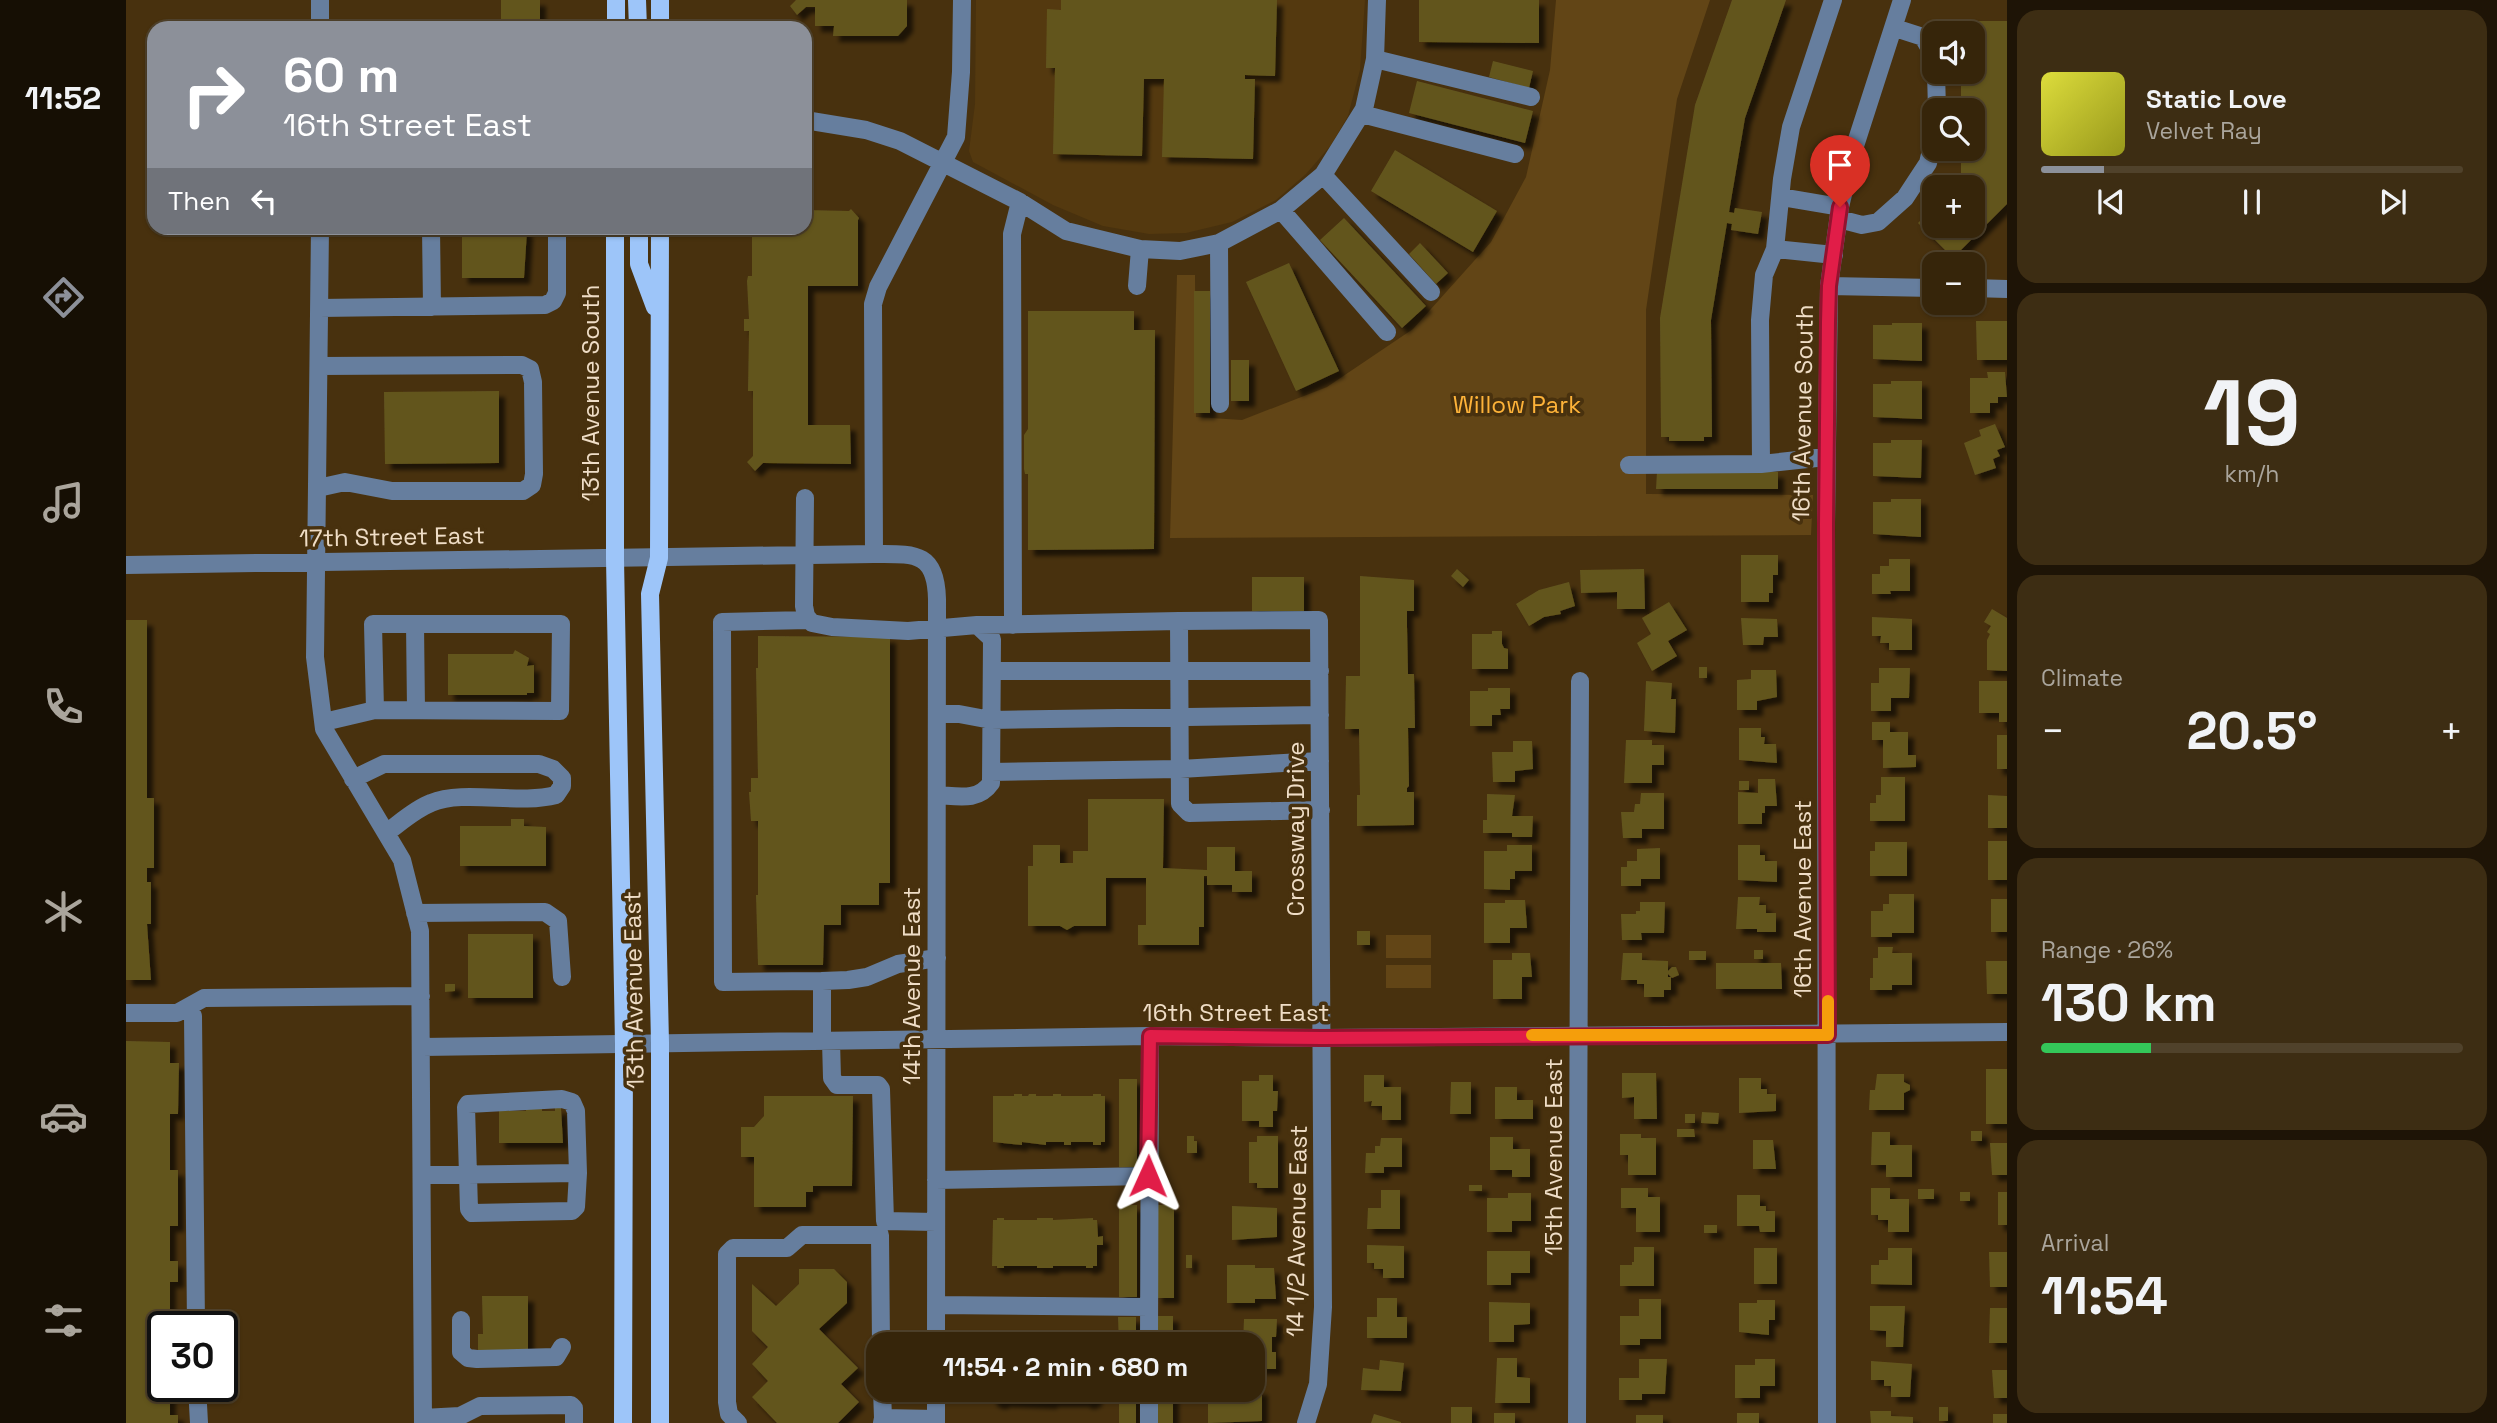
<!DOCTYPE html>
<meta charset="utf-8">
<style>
:root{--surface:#36250a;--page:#3d2d13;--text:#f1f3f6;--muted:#aaa59c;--line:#50422b;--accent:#8c9099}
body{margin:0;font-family:"Space Grotesk",sans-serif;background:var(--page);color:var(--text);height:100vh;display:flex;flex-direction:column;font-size:26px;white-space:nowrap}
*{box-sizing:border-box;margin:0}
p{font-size:23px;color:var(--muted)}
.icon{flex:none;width:38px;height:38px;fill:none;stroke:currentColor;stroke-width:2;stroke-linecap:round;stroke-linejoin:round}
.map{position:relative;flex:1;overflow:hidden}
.panel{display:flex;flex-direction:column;gap:10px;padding:10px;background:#1e1406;width:490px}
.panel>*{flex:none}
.guide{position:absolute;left:21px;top:21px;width:665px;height:214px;border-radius:21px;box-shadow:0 2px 5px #0004,0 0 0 2px var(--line);background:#8c9099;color:#fff;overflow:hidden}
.buttons{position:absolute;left:1796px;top:21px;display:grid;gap:14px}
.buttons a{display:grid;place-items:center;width:63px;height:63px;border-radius:14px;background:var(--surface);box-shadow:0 2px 5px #0004,0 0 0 2px var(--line);font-size:35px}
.speed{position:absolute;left:21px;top:1311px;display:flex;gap:14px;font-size:35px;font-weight:700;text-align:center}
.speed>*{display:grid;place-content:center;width:91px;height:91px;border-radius:50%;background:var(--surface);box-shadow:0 2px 5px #0004,0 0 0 2px var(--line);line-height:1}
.speed .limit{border:4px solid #111;border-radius:10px;background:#fff;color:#111}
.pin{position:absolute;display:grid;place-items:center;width:60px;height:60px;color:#fff;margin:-72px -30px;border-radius:50% 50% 50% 0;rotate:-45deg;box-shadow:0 0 7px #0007}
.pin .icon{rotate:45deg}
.me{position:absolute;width:77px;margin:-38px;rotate:1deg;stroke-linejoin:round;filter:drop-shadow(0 0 5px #0008)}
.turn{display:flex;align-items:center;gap:24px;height:147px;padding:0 21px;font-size:32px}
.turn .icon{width:91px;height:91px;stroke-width:2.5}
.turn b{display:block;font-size:49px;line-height:60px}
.then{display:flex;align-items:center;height:66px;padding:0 21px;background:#0003;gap:14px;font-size:26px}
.big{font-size:52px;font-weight:800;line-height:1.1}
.panel .card{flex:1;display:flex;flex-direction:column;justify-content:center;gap:10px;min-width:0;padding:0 24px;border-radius:21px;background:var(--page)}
.panel .dial{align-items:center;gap:0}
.dial b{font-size:91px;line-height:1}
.song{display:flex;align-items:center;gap:21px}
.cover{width:84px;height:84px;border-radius:10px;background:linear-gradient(135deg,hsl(60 70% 55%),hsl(60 70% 35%))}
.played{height:7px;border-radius:4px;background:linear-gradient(90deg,var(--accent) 15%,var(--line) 15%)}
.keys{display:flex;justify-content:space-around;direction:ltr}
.heat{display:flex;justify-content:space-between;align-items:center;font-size:38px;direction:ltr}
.charge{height:10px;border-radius:5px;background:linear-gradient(90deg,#34c759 26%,var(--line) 0)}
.trip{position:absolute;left:740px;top:1332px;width:399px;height:70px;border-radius:21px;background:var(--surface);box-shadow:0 2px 5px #0004,0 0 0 2px var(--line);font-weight:800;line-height:70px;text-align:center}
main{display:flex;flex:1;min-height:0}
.tab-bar{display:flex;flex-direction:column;width:126px;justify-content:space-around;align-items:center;background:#160f04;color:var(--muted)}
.tab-bar .icon{width:49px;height:49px}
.tab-bar .on{color:var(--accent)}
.tab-bar b{font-size:32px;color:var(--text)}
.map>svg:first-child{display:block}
.built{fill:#54390f}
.green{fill:#624516}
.building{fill:#62551e;filter:url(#shadow)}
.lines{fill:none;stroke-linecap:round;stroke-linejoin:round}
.minor{stroke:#667e9e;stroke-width:18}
.major{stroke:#9dc5f9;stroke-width:18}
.route-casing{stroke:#92132f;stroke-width:18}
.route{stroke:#e11d48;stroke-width:12}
.slow{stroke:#f59e0b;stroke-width:12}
.labels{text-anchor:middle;stroke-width:7;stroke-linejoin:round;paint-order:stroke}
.street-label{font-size:24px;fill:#efddc6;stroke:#48310e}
.park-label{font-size:24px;fill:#feb339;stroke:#48310e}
</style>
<main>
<nav class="tab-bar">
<b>11:52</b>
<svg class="icon on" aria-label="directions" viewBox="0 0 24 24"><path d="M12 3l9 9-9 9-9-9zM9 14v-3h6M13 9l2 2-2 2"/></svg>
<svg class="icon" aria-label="music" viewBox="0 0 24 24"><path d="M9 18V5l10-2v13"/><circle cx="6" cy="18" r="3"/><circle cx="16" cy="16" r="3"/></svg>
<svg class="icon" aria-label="phone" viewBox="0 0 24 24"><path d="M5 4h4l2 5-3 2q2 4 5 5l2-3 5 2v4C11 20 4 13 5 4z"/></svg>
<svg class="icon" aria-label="climate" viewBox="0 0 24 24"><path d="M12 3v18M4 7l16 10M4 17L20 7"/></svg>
<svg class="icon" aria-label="car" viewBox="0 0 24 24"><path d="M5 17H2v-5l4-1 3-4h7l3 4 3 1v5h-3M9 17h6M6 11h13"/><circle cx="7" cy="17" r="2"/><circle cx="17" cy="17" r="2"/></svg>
<svg class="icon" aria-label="filters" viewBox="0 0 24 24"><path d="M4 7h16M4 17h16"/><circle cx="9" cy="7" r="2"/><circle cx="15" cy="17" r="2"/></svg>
</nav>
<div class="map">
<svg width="1881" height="1423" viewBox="0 0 1881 1423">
<defs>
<filter id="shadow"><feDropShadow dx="6" dy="6" stdDeviation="2" flood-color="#0009"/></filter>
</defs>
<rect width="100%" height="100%" fill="#48310e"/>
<!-- built -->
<path class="built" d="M850,0H1239L1234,70L1222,116L1205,145L1180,174L1150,200L1106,222L1060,233L1023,234L977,226L927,205L847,162L843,151L849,104Z"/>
<!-- green -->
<path class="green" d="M1430,0H1584L1551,99L1520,310V494L1687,495L1685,535L1044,538L1051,275H1069L1070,417L1116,420L1201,387L1287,329L1365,242L1400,177L1424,70Z
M1260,935H1305V958H1260Z
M1260,965H1305V988H1260Z"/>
<!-- building -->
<path class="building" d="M375,0H414V28H375Z
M670,0H781V26L772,36H707L708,26H689V7H680L671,15L664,6Z
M935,0H1151L1149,76L1119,75V79H1129L1127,159L1036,157L1038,79H1018L1016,156L927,154L929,68H920L921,9L935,10Z
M1293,0H1413V43L1293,42Z
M1606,0H1660L1619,118L1603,212L1608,213L1609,208L1636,212L1632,234L1605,230L1606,224L1601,223L1585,320L1586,437H1578V441H1543V437H1535L1534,318L1569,105Z
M1835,21H1881V204L1827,258L1792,223L1808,207V226H1846V187H1827L1835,180V149H1846V110H1835V72H1846V33H1835Z
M1367,61L1407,71L1403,88L1363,77Z
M1291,81L1407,111L1399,143L1283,113Z
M1269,150L1371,211L1347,252L1245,191Z
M725,209L733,218L732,220V286H682V425H724L725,464L637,463L629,471L621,462L627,456V391H622L623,331H618V319H623L621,281L622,276H626V228H679V210L723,211Z
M1218,218L1300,306L1276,328L1194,240Z
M336,228H399V231H401L398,278H336Z
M1294,243L1322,273L1310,284L1283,254Z
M1163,263L1213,371L1170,391L1120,282Z
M1068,291H1084V413H1068Z
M902,311H1008V330H1029L1028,549L902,550V474H899L898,469V435L902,429Z
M1850,321H1881V360H1851Z
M1766,323H1796V361L1747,359V325H1766Z
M1105,360H1123V401H1105Z
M1861,372H1879L1881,397H1872V403H1864V413H1844V378H1862Z
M1765,381H1796V419L1747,417V384H1765Z
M373,391V463L259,464L258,392Z
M1869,424L1879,447L1871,450L1874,456L1867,459L1870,468L1849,475L1838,443L1855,436L1853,430Z
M1765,440H1796L1795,478L1747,476V443H1765Z
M1531,472H1652V489H1530Z
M1765,499H1795V537L1747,534V502H1765Z
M1615,555H1652V575H1647V593H1643V602H1615Z
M1763,559H1784V591H1764L1765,594H1746V574H1754V566H1763Z
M1331,569L1343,580L1337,587L1325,576Z
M1518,569L1519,609H1491V592L1455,593L1454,570Z
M1234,576L1288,580V611H1281V626L1282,674H1288L1289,728H1282L1283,786L1281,788V792H1288V825L1231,826V795H1234L1233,729H1219L1220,676H1234Z
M1126,577H1178V611H1126Z
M1443,582L1449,606L1434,611L1435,614L1418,617L1403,626L1390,604L1413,590Z
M1543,602L1561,630L1542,641L1551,656L1526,671L1511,643L1525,634L1516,618Z
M1866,609L1881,618V671L1861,670V640L1864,634L1861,632L1865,626L1858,622Z
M1746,617L1786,619V650H1763V643H1754L1755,636H1746Z
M1615,618L1651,619L1652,637H1638L1637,645H1617Z
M0,620H21V798H28V868H21V882H25V924H21L25,980H0Z
M1366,631H1376V644L1378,648L1382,649V669H1346V634H1366Z
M632,636L764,637V883H753V905H715V925H698L697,965H632L630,895H632V821H625L623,792H625V778H632L630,668H632Z
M389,650L403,658L401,666L408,665V693H401V695H322V654H387Z
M1573,667H1581V678H1573Z
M1753,668H1784L1783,698H1765V711H1745V683H1753Z
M1625,670H1650L1651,697L1631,701V710H1611V680L1625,679Z
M1520,681L1546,683L1545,699H1550L1549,733L1518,731Z
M1853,681H1881V722H1873V713H1853Z
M1362,688H1384V709H1374L1375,715H1366V726H1344V691H1362Z
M1746,722H1764V732H1782V755H1790V767L1757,768V740H1746Z
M1613,728H1635V737H1639L1638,744H1650L1651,763L1613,760Z
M1871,735H1881V769H1871Z
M1500,740H1526V745H1538V765H1526V783H1498Z
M1387,741H1406L1407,769L1389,771V782H1367L1366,752H1387Z
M1755,777H1779V821H1744V803H1750V795H1755Z
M1632,779H1649L1651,806H1639V813H1636V824H1612V792L1632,793Z
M1613,781H1623V790H1613Z
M1515,793H1538V829H1516V838H1497L1495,812H1508L1509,804H1514Z
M1361,794L1389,795L1386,816H1407L1406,837H1386V833H1357V820H1361Z
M1862,795L1881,796V828H1862Z
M962,799H1038L1037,868L1081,870V847H1109V871H1126V892H1106V885H1081V876H1078V927H1073V945H1012V925H1020V878H980V926H948L941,930L934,926H902V866H907V845H934V863H947V851H962Z
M385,819H398V826L420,827V866H334V826H385Z
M1862,841H1881V880H1862Z
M1749,842H1781V876H1744V851H1749Z
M1381,845H1406V871H1389V879H1384V890L1358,889V851H1381Z
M1612,845H1634V855H1639V861H1651V882L1612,880Z
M1534,848V879H1515V886H1495V867H1501V861H1511V849Z
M1763,894H1788V933H1766V937H1745V911H1757V904H1763Z
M1612,897H1634L1633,905H1640V913H1650V932H1631V929H1610Z
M1865,899H1881V932H1865Z
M1379,900H1399L1401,928H1384V943H1358V903H1379Z
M1514,902H1539L1538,933H1515L1516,940H1496L1495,914H1510V911H1514Z
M1231,931H1244V945H1231Z
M342,934H407V998H342Z
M1752,947H1767L1766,953H1786V985H1766V990H1744V978H1747V958H1752Z
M1628,950H1637V959H1628Z
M1563,951H1580V960H1563Z
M1386,953H1404L1406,977H1396V999H1367V960H1386Z
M1497,953H1516V960L1542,961V971L1546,967H1550L1553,975L1546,978L1542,974V977H1545V990H1538V997H1518V984H1511V980H1495Z
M1860,961H1881V994H1861Z
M1590,963H1655L1656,989H1590Z
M319,984H329V991L319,992Z
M0,1041L44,1042V1063H53L52,1114H44V1170H52V1226H44V1261H52V1282H44V1326H37V1386H44V1415H52V1423H0Z
M1860,1069H1881V1124H1860Z
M1496,1073H1530L1531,1119H1508V1097L1496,1098Z
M1751,1074H1778V1082L1784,1085V1090L1778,1093V1110H1743L1744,1090H1749Z
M1133,1075H1147V1091H1152L1151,1111H1147V1127H1133V1121H1116V1081H1133Z
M1238,1075H1258V1087H1275V1120H1256V1106H1245L1246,1101L1238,1102Z
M1613,1078H1635V1089H1641V1094H1650V1111L1613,1113Z
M993,1079H1011V1167H993Z
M1325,1082H1345V1114H1324Z
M1369,1087H1391V1100H1407V1119H1369Z
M888,1094H896V1096H902L903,1094H910V1096H927V1094H935V1096H967V1094H975V1096H979V1142H975V1145H967V1142H945V1145H938V1142H920V1145L896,1142V1145L867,1142V1096H888Z
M638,1096H727L726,1186H687V1192H680V1207H628V1157H615V1127H628L638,1116Z
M400,1107H416V1111H429V1108H435L437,1143H373V1111H400Z
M1576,1112L1593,1113L1592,1124L1575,1123Z
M1559,1114H1569V1123H1559Z
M1551,1129H1568L1569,1137H1551Z
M1845,1131H1856V1141H1845Z
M1746,1132H1764V1145H1786V1177H1760V1165H1745Z
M1494,1134H1515V1138H1530V1175H1502V1155H1494Z
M1061,1136H1068V1141H1071V1153H1061Z
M1131,1136H1152V1188H1131V1183H1123V1142H1131Z
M1364,1137H1387V1149H1404V1177H1386V1170H1364Z
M1255,1138H1276V1167H1258V1173H1239L1240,1153H1249V1146H1254Z
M1627,1140H1647L1650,1169H1627Z
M1864,1143H1881V1175H1866Z
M1343,1185H1356V1191H1343Z
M1495,1188H1522V1197H1534V1232H1510V1208H1495Z
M1745,1188H1764V1199H1783V1232H1762V1220H1752V1215H1745Z
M1792,1189H1808V1199H1792Z
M1255,1190H1274V1229H1241L1242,1208H1255Z
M1834,1192H1844V1201H1834Z
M1872,1192H1881V1225H1872Z
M1382,1193H1405V1221H1386V1232H1361V1198H1382Z
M1611,1195H1634V1206H1640V1211H1649V1232H1634L1633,1226H1611Z
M993,1205H1011V1297H993Z
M1030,1205H1048V1298H1030Z
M1106,1206L1151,1208V1237L1106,1240Z
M871,1218H878V1220H911V1218H927V1220L967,1218V1220H971L972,1237L977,1236V1245H971V1266H967V1268H960V1266H927V1268H911V1266H878V1268H871V1266H866L867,1220H871Z
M1578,1225H1591V1233H1578Z
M1241,1245L1278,1246V1278H1257V1269H1248V1263H1241Z
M1508,1247H1528V1286H1494V1265H1506V1262H1508Z
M1628,1248H1651V1284H1628Z
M1762,1248H1786V1285L1745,1284V1265H1753V1260H1762Z
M1361,1251H1404V1273H1385V1285H1361Z
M1863,1252H1881V1287H1864Z
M1060,1255H1066V1268H1060Z
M1101,1265H1129V1268H1148L1150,1299H1129V1303H1101Z
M673,1269H708L721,1282V1303L693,1329L732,1368L715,1384L733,1402L712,1423H651L626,1397L642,1381L626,1364L642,1347L626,1331V1284L650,1306L673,1284Z
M356,1296H402V1355L352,1351V1334H357Z
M1251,1298H1271V1317H1281V1338H1241V1317H1251Z
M1513,1299H1535V1339H1514V1345H1494V1316H1513Z
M1631,1300H1649V1320H1643V1335L1613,1332V1303H1631Z
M1363,1302L1404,1303V1324L1388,1325V1342H1363Z
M1744,1306H1779L1777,1347H1760V1331L1744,1330Z
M1864,1308H1881V1343H1863Z
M1029,1316H1047V1344H1029Z
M992,1317H1010V1344H993Z
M1118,1319H1151L1150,1337H1146V1352H1150V1369H1127V1344H1117Z
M857,1331H883V1344H857Z
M1371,1358H1391V1377L1404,1378V1403H1369Z
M1513,1359H1541L1539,1394H1516V1400H1493V1378H1513Z
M1629,1359H1649V1386H1634V1398H1609V1365H1629Z
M1254,1360L1278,1363L1275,1391L1235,1390L1237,1368L1253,1370Z
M1745,1361L1786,1364L1784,1397H1765V1386H1758V1380H1745Z
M1866,1370H1881V1398H1868Z
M1136,1389V1421L1082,1423V1390Z
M865,1390H970V1401H966V1403H959L958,1401H925L926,1403L877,1401V1403H869V1401H865Z
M993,1390H1010V1423H993Z
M1029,1390H1047V1423H1029Z
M1325,1407H1346V1423H1325Z
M1813,1407H1822V1421H1813Z
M1744,1411H1765V1416L1787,1417V1423H1745Z
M1368,1413H1389V1423H1368Z
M1611,1413H1633V1423H1611Z
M1248,1414L1275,1422V1423H1245Z
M1867,1414H1881V1423H1867Z
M1510,1415H1537V1423H1510Z"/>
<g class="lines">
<!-- minor -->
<path class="minor" d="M194,28V0
M1769,28L1797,37L1808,56
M1249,59L1405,97
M1810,72L1811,110
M1236,114L1389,154
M679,120L740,130L774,141L894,202L940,231L1014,249L1054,251L1093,243L1155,210L1197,175L1238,109L1249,59L1251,0
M1197,175L1305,292
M1655,197L1714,207
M1155,210L1261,332
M1713,219L1736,225L1752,222L1779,198L1802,163L1808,137
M194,228L189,657L198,729L276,860L294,931L297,1423
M305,228L306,307
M1093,243L1094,404
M1649,249L1656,179L1665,127L1707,0
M1011,286L1014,249
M1703,286L1808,288
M1846,288L1881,289
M193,308L419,305L427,301L431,293V228
M1635,464L1634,320L1638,275L1649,249L1708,255
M1503,465L1635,464L1700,457
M192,488L219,482L266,491H397L406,485L408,474L407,382L404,369L396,365L193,366
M679,498L678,606L680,616L686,623L706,627L782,631L851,625L866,639L865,783C852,802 831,796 811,795
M748,554L747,304L752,287L830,137L835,72L836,0
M0,565L748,554C788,554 810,551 811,599L810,1344
M683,620L596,622L597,982L696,981
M1053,621L1193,620L1197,1307L1192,1384L1180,1423
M289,624L290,710
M851,625L1053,621L1054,804L1063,813L1195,810
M887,625L886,234L894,202
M866,671H1194
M811,714H833L865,720L1194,715
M198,722L249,710L434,711L435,624H247L249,710
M865,772L1054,769L1194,761
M227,779L258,764H413L427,769L436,778V786L430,795C392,805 338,789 305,803C289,809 274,823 260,833
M289,913L419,912L432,921L436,977
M63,1008L67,1016L70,1326
M0,1013H51L78,998L295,996
M696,1041V981L722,980L741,977L772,964L811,958
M705,1041L706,1078L711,1085H752L755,1089L759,1221L810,1222
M296,1047L1024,1036L1196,1038L1881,1032
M436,1099L446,1102L450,1111L452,1173L450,1207L446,1211L346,1213L343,1209L340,1107L342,1104Z
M297,1175L452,1173
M810,1180L1022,1176
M810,1305L1023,1307
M335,1320V1352L342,1358L351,1359L430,1357L436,1347
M1023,1344L1024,1036
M71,1386L73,1423
M756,1390L757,1418
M810,1390V1423
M1023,1390V1423
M297,1418L334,1416L354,1406L445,1405L448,1408V1423
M612,1423L603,1414L601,1402V1254L607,1248H661L676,1235H754L755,1344
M756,1423L757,1418L810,1419
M1451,1423L1454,681
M1701,1423L1700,524L1703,286L1714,207L1728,149L1776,0"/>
<!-- major -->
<path class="major" d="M490,0V28
M511,0L512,28
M534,0V28
M489,228V559L498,1044L497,1423
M513,228V264L529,307
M534,228L533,558L524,594L534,1043V1423"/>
</g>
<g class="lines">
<!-- route casing -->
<g class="route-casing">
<path id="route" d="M1022,1176L1024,1036L1196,1038L1702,1035L1700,524L1702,322L1703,286L1714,207"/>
</g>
<!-- route -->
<use href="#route" class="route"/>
<!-- slow -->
<path class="slow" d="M1406,1035H1702V1001"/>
</g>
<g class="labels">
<!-- street labels -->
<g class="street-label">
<text transform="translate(465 393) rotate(-90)" y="8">13th Avenue South</text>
<text transform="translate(1677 413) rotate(-89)" y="8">16th Avenue South</text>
<text transform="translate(266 537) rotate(-1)" y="8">17th Street East</text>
<text transform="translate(1170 829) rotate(-90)" y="8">Crossway Drive</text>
<text transform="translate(1677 899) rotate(-90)" y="8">16th Avenue East</text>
<text transform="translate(786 986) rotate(-90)" y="8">14th Avenue East</text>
<text transform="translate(508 990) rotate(-91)" y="8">13th Avenue East</text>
<text x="1110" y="1021">16th Street East</text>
<text transform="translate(1428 1157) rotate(-90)" y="8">15th Avenue East</text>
<text transform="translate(1171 1231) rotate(-89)" y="8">14 1/2 Avenue East</text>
</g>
<!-- park labels -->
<g class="park-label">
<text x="1391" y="413">Willow Park</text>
</g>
</g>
</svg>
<div class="buttons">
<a><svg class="icon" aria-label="sound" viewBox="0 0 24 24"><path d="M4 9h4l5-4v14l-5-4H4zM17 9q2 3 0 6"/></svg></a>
<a><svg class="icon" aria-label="search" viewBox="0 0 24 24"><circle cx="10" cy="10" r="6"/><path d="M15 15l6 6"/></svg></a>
<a>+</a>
<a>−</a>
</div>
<div class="speed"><div class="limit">30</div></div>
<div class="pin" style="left:1714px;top:207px;background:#d93025"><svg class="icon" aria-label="arrive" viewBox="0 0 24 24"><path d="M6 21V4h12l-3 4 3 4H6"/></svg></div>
<svg class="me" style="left:1022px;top:1176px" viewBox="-20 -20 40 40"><path d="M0-17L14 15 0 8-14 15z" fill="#e11d48" stroke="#fff" stroke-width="4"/></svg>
<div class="trip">11:54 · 2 min · 680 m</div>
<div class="guide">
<div class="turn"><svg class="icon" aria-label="right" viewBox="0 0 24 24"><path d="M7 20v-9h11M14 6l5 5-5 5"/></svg><div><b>60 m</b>16th Street East</div></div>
<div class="then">Then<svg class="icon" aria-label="left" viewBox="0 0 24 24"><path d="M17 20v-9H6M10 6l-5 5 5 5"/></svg></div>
</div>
</div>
<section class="panel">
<div class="card">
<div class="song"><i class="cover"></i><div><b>Static Love</b><p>Velvet Ray</p></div></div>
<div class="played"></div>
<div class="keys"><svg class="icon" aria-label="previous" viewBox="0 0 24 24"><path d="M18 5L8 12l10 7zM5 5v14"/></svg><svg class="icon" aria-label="pause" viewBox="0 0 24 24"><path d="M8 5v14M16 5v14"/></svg><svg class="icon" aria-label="next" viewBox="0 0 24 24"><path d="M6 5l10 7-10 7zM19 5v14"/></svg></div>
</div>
<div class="card dial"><b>19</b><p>km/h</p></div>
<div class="card"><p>Climate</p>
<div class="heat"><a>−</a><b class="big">20.5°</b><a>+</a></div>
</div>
<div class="card"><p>Range · 26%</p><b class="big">130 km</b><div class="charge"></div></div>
<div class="card"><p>Arrival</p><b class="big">11:54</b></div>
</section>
</main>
